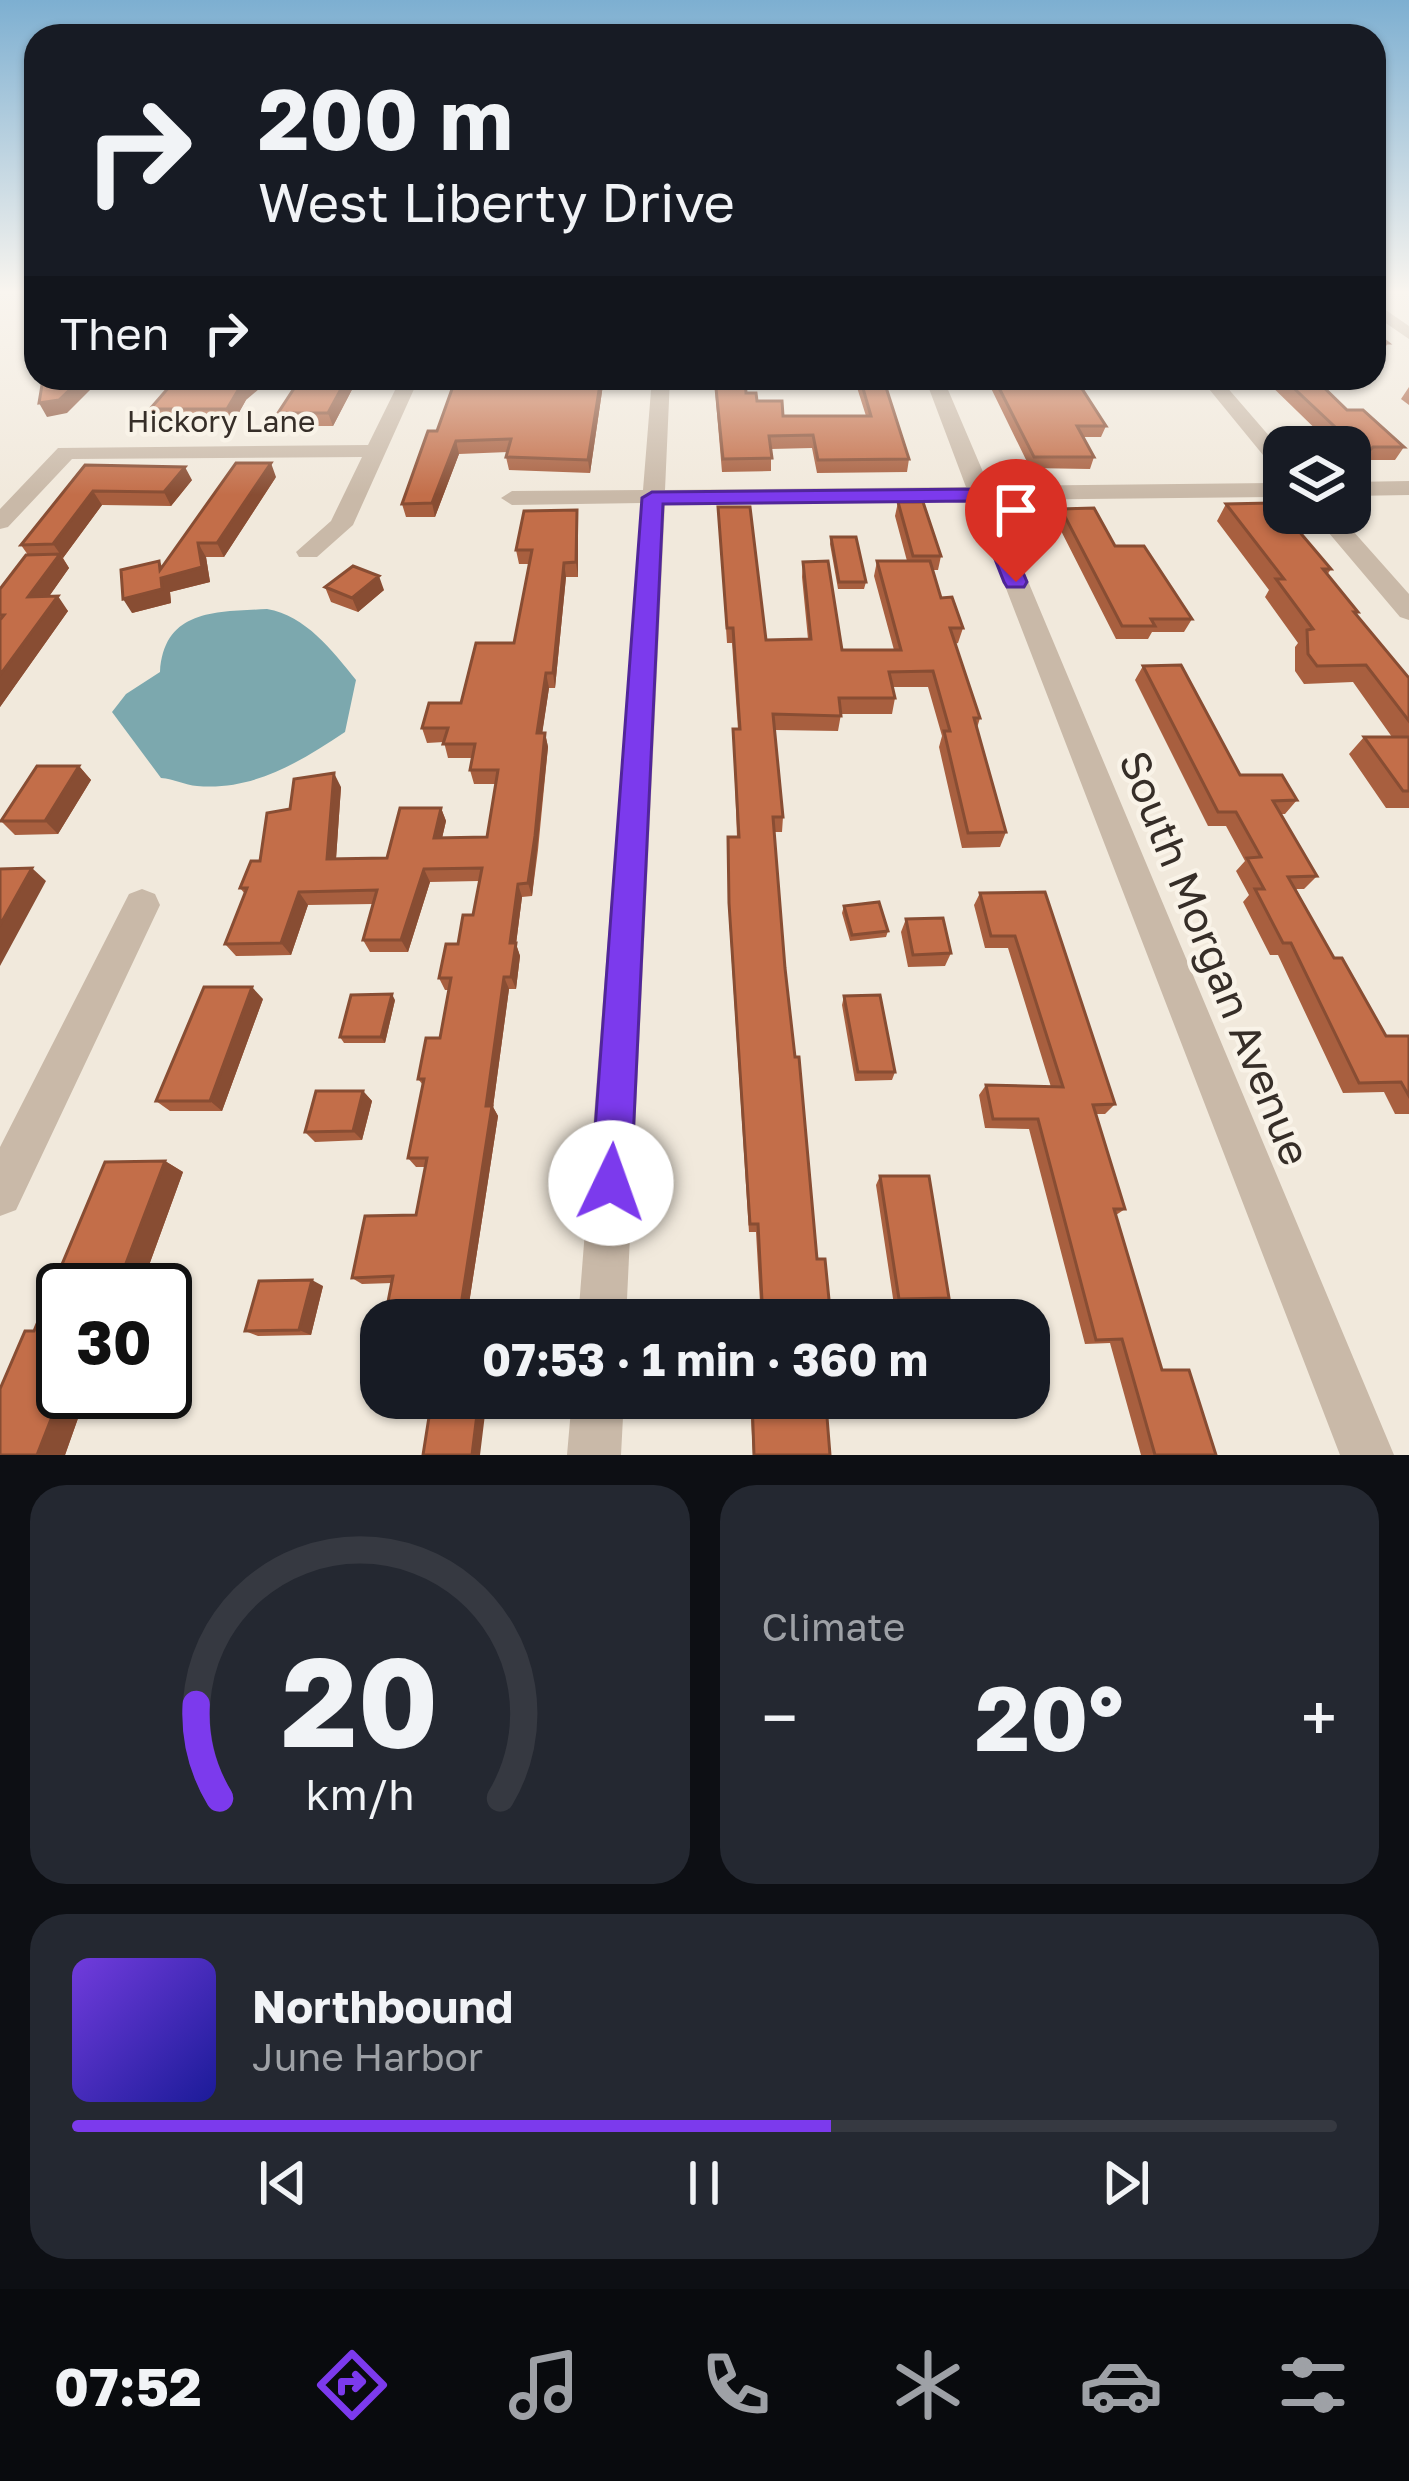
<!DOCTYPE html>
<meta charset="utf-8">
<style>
:root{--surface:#171b24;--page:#242831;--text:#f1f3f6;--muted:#9ea1a6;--line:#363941;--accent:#7c3aed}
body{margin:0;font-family:"Golos Text",sans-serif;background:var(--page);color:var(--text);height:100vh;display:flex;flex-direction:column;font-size:45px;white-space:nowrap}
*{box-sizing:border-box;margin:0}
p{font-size:39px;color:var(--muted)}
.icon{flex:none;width:66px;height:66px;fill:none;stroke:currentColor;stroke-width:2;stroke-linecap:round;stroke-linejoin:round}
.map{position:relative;height:1455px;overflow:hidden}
.details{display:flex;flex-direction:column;gap:30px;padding:30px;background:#0d0f14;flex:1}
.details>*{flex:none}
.banner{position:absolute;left:24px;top:24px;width:1362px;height:366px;border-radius:36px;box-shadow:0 3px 9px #0004;background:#171b24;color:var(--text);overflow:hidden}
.tools{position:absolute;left:1263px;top:426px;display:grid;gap:24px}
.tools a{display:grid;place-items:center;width:108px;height:108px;border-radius:24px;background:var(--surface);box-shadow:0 3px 9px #0004;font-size:60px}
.speed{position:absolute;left:36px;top:1263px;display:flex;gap:24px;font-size:60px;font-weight:700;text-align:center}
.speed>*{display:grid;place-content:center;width:156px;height:156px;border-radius:50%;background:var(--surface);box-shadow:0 3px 9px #0004;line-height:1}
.speed .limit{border:6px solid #111;border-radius:18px;background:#fff;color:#111}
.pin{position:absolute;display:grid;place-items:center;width:102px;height:102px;color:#fff;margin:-123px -51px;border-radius:50% 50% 50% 0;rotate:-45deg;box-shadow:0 0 12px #0007}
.pin .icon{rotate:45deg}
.me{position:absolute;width:132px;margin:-66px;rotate:3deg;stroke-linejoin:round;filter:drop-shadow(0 0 9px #0008)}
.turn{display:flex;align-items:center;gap:42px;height:252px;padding:0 36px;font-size:54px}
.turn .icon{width:156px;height:156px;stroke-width:2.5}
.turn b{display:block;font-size:84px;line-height:102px}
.then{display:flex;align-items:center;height:114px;padding:0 36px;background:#0003;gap:24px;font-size:45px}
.big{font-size:90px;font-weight:700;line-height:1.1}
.details .card{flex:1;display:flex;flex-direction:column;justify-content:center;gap:18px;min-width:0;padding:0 42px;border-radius:36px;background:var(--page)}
.details .dial{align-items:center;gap:0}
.dial svg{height:312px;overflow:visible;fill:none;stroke:var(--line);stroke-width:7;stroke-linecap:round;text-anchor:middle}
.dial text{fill:var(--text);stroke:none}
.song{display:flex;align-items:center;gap:36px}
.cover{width:144px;height:144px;border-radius:18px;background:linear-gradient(135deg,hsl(260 70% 55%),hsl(240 70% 35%))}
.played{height:12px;border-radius:6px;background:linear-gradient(90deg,var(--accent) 60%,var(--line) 60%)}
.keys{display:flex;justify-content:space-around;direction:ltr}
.heat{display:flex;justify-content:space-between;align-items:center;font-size:66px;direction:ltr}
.details .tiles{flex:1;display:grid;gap:30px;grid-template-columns:1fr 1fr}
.card:last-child{grid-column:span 2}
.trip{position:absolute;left:360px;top:1299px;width:690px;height:120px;border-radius:36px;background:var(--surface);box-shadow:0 3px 9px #0004;font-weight:700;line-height:120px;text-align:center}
.tabs{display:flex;height:192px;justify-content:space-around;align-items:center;background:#090b0e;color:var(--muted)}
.tabs .icon{width:84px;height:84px}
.tabs .current{color:var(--accent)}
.tabs b{font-size:54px;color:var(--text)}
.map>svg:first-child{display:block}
.water{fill:#7ca8ae}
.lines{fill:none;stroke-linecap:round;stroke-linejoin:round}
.minor{fill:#c9b9a8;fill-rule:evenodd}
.wall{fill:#a85f3f}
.shaded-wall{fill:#884d33}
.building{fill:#c36e49;stroke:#884d33;stroke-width:3}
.route{fill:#7c3aed;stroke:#51269a;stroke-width:3}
.labels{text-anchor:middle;stroke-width:9;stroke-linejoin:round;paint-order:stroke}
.far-street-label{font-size:30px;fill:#362e28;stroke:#f9f3e8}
.near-street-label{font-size:42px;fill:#362e28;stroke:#f9f3e8}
</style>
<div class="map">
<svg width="1409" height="1455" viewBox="0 0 1409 1455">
<rect width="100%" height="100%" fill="#f1e9dc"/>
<!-- water -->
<path class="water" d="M267,609C306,616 332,650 356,680L345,732C300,762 253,791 197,786C185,785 174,779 161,778L112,712L126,694L160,672C164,609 216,612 267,609Z"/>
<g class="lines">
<!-- minor -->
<path class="minor" d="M1374,302L1409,326V339L1374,315Z
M401,378H419L353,525L317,557H299L296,552L331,521L362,457L72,459L8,527L0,529V509L58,448L368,445Z
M652,378H670L665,490L966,487L925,378H943L989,486L1284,483V497L994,500L1394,1455H1340L972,500L665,503L626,1320H578L642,503L512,505L501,498L512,491L643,490Z
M1200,378H1219L1284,453V473L1276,471Z
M1409,481V495L1350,496V482Z
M1312,513H1337L1409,594V620L1400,617Z
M142,889L155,894L160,905L16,1210L0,1216V1147L129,894Z
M572,1398H624L621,1455H567Z"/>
</g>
<!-- wall -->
<path class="wall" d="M1374,332L1388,343L1380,356H1374Z
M322,378H358L333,426H283L278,413L317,386Z
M604,378L590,473L509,470L506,457L508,452L459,454L435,517H406L402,504L437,431Z
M714,378H745L746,393L757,401L783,416H866L854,378H883L909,459L907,472L817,473L812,448L771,449V471L722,472Z
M986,378H1075L1106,426L1101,437H1083L1094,457L1090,469L1030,468Z
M1118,378H1161L1157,388H1126Z
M1263,378H1314L1347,410L1404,447L1395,460H1365L1356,469L1350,462V447H1334Z
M1409,387V405L1401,399Z
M246,400L233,423L156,422L150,409Z
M85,465L192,480L171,506L102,505L63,558L69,568L49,596L68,611L0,707V589L28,555L21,545Z
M276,477L224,557H206L210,582L170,592L171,603L132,613L163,567Z
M898,502L941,556L938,570H933L941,598L963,628L958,643L955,644L980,718L977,728L1006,832L1000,847L962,848L939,747L942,736L928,687H893L895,698L892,714H841L838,731L775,730L783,817L782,832H774L785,968L817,1259L831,1320H761L756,1232H749L729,917L728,852L737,837L733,729H738L732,643H727L718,507L766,640L808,639L802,577L803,562L842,650H894L874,576L877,561H907L895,516Z
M1226,504L1331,569L1327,575L1358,612L1356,615L1409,678V808H1386L1349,754L1364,737H1392L1353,682L1304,684L1295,671V647L1298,643L1265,597L1269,590L1217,521Z
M1061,509L1115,546L1192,619L1184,632H1152L1148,639H1116L1056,521Z
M577,510L578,577H566L555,688H549L542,733H545L548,747L538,850L532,896L522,897L516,944L520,956L516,989H509L493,1107L498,1116L468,1310L396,1313L387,1307L392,1283L362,1284L352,1278L416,1215L425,1167H416L408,1158L423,1085L418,1079L440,1038L449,990H445L439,978L473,915L479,881L430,882L408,952H370L363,940L373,904L308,905L291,955L236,956L225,944L245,894L240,888L260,861L290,809L341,787L336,859L387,858L441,808L446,821L442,838L487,837L496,784H474L470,770L472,758H448L444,742L427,743L422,728L461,703L514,643L529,564H519L516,550Z
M831,537L866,582L864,589H838L830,544Z
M325,587L384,590L358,612L331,602Z
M1143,666L1240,775L1297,800L1285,814H1280L1317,876L1304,889H1296L1334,958L1386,1036H1409V1114H1395L1384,1092L1343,1093L1278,955H1270L1243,902L1249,895L1236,871L1245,861L1226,826H1208L1135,680Z
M79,766L91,780L58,834L15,835L1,821Z
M1045,892L1115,1104L1105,1114H1096L1125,1209L1116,1215L1162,1370L1216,1455H1141L1110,1343L1085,1344L1029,1129L985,1128L979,1095L986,1085L1051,1087L1008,948H985L974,905L980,893Z
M844,906L888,931L886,937L850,941L842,913Z
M906,919L951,953L945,966L908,967L901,932Z
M844,996L895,1072L892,1080L855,1081L842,1005Z
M263,999L222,1111H170L156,1101Z
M395,1000L385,1043H344L340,1037Z
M363,1091L372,1101L362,1140L315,1142L305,1132Z
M165,1161L183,1172L140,1290H63V1392H95L90,1407H82L65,1455H0V1389L25,1331H34L105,1162Z
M880,1176L949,1298L942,1304L894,1305L876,1185Z
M323,1286L311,1335L258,1336L245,1331Z
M750,1398H916L919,1417L911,1419H827L830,1455H753Z"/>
<!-- shaded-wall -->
<path class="shaded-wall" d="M82,378H102L67,413L47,417L39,403Z
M251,378H272L246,400L233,423L227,409L240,387Z
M347,378H358L333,426L328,413Z
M601,378H604L590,473L588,460Z
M456,441L459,454L435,517L432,503Z
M271,463L276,477L224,557L217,543Z
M185,467L192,480L171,506L164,492Z
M93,491L102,505L63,558L53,544Z
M577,510L578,524V577L576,562Z
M198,543L206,557L210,582L170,592L171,603L132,613L123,599L161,578L159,561L168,576Z
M60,554L69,568L39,611L28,597Z
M564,563L566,577L555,688L553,673Z
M379,576L384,590L358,612L352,598Z
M58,596L68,611L0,707V675Z
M546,673L549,688L540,748L537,733Z
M545,733L548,747L532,896L528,883Z
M79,766L91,780L58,834L45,821Z
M334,773L341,787L335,873L327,859Z
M441,808L446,821L439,851L434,838Z
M32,868L46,881L0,966V925Z
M424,869L430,882L408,952L401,940Z
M518,884L522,897L516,944L520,956L516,989L511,977L510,943Z
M299,892L308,905L291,955L281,943Z
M504,977L509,989L493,1107L498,1116L468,1310L461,1305Z
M252,987L263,999L222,1111L210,1101Z
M392,994L395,1000L385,1043L381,1037Z
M363,1091L372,1101L362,1140L353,1131Z
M165,1161L183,1172L140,1290H125L117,1287Z
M312,1280L323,1286L311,1335L299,1330Z
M68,1392H95L90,1407L64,1404Z
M479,1398H487L480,1455H472Z
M57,1404L82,1407L65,1455H37Z"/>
<!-- building -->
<path class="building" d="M1374,332L1388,343H1374Z
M50,378H82L59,400L39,403L42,385Z
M204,378H251L240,387L227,409H150L170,386H201Z
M322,378H347L328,413H278L295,387L317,386Z
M456,378H601L588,460L506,457L511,439L456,441L432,503L402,504L428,431H437Z
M715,378H745L746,393H756L757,401H782L783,416H871L860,378H883L909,459L818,460L813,435L769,436L772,458L723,459Z
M994,378H1075L1106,426H1077L1094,457H1034Z
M1283,378H1314L1347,410H1363L1404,447H1373L1365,455Z
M236,463H271L217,543H198L202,567L161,578L162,589L123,599L121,570L159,561L160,570Z
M85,465L185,467L164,492L93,491L53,544L21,545Z
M898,502H923L941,556H913Z
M1275,503L1331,569H1323L1358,612H1354L1409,678V721L1366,665L1317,666L1308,654L1307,630L1313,629L1276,579H1284L1226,504Z
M718,507H750L766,640L811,639L803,562L828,561L842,650H901L877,561H930L941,598L952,597L963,628H950L980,718H974L1006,832L968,833L944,731H950L933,671L889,672L895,698H839L841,716L773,714L783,817H773L785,968L795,1057H799L817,1259H825L831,1320H763L758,1224H750L729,903L728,837H739L733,729H740L733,628H727Z
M1094,508L1115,546H1144L1192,619H1151L1155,626H1122L1061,509Z
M577,510L576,562L564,563L553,673H546L537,733H545L535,836L528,883L518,884L510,943H516L511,977H504L486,1106H492L461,1305L387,1307L393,1276L352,1278L365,1216L416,1215L427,1158H408L424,1079H418L426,1038H440L451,978H439L446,944H458L463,915H473L482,868L424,869L401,940H363L377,890L299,892L281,943L225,944L247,888H240L251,861H260L267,813L290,809L294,779L334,773L327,859L387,858L400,808H441L434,838L487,837L498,770H470L475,744H443L448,728H422L429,703H461L476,643H514L532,550H516L524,511Z
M831,537H856L866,582H839Z
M60,554L28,597L58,596L0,675V620L4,615H0V589L26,555Z
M353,566L379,576L352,598L325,587Z
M1181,665L1240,775H1282L1297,800L1273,801L1317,876L1288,877L1334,958H1342L1386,1036H1409V1096L1401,1082L1359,1083L1291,943H1283L1255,889H1264L1247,858L1261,857L1236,812H1218L1143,666Z
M1364,737H1409V791H1403Z
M37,766H79L45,821H1Z
M32,868L0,925V869Z
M1045,892L1115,1104L1093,1105L1125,1209H1114L1162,1370H1189L1216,1455H1155L1122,1339L1096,1340L1038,1119H993L986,1085L1063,1087L1015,936H991L980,893Z
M879,902L888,931L852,935L844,906Z
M943,918L951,953L913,955L906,919Z
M204,987H252L210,1101H156Z
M392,994L381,1037H340L351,995Z
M880,995L895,1072H858L844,996Z
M316,1091H363L353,1131L305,1132Z
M165,1161L117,1287H108L107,1290H63V1392H68L64,1404H57L37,1455H0V1389L25,1331H34L105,1162Z
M880,1176H929L949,1298L899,1299Z
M312,1280L299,1330L245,1331L259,1281Z
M432,1398H479L472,1455H423Z
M752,1398H916L919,1417H827L830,1455H754Z"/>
<!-- sky -->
<linearGradient id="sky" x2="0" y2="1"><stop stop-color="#7dafd1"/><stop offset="0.59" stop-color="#f9f5ef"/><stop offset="1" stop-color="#f9f5ef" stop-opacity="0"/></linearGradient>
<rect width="1409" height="495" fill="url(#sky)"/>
<!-- route -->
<path class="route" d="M980,489L990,495L1027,582L1024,587H1007L1004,582L972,501L663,504L631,1183L625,1197L611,1203L596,1197L591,1183L642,498L652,492Z"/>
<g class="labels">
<!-- far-street labels -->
<g class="far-street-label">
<text x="221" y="432">Hickory Lane</text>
</g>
<!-- near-street labels -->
<g class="near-street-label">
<text transform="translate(1215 958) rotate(68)" y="15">South Morgan Avenue</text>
</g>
</g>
</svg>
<div class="tools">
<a><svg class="icon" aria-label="layers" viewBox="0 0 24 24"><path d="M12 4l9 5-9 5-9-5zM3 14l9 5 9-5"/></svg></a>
</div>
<div class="speed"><div class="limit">30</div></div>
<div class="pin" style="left:1016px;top:582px;background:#d93025"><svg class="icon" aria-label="arrive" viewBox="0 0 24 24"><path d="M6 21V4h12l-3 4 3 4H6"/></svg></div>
<svg class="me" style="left:611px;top:1183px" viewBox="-20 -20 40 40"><circle r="19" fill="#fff"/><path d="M0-13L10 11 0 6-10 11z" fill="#7c3aed"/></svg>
<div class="trip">07:53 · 1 min · 360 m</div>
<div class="banner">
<div class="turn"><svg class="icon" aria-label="right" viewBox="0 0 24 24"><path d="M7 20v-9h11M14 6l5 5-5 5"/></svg><div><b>200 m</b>West Liberty Drive</div></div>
<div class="then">Then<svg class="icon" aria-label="right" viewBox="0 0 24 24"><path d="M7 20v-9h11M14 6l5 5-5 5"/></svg></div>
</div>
</div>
<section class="details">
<div class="tiles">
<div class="card dial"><svg viewBox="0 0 100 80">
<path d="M14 69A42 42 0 1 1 86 69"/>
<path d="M14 69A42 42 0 0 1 8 45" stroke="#7c3aed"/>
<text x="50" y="56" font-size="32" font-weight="700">20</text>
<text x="50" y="72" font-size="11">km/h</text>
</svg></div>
<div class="card"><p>Climate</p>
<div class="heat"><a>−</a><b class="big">20°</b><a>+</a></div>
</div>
<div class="card">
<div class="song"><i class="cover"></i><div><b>Northbound</b><p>June Harbor</p></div></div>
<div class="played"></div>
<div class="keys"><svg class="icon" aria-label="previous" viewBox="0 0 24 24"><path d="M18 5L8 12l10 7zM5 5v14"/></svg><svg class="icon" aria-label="pause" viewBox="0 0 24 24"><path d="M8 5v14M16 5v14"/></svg><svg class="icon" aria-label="next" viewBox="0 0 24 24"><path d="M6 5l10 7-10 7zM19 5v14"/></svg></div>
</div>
</div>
</section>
<nav class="tabs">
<b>07:52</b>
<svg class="icon current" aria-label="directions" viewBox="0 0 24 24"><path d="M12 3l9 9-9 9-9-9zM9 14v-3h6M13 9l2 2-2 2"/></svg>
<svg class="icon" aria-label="music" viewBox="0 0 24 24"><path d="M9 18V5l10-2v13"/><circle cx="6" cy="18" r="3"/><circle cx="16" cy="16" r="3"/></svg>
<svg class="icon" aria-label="phone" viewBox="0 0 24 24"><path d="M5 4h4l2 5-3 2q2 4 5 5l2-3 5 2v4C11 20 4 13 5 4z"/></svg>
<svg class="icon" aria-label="climate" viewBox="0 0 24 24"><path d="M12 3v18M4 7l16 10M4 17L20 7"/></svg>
<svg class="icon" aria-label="car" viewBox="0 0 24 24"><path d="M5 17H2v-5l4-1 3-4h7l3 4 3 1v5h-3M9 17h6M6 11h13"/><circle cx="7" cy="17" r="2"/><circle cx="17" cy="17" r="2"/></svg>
<svg class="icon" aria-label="filters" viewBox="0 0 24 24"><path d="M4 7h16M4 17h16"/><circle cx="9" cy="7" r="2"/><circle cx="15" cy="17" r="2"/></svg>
</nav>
